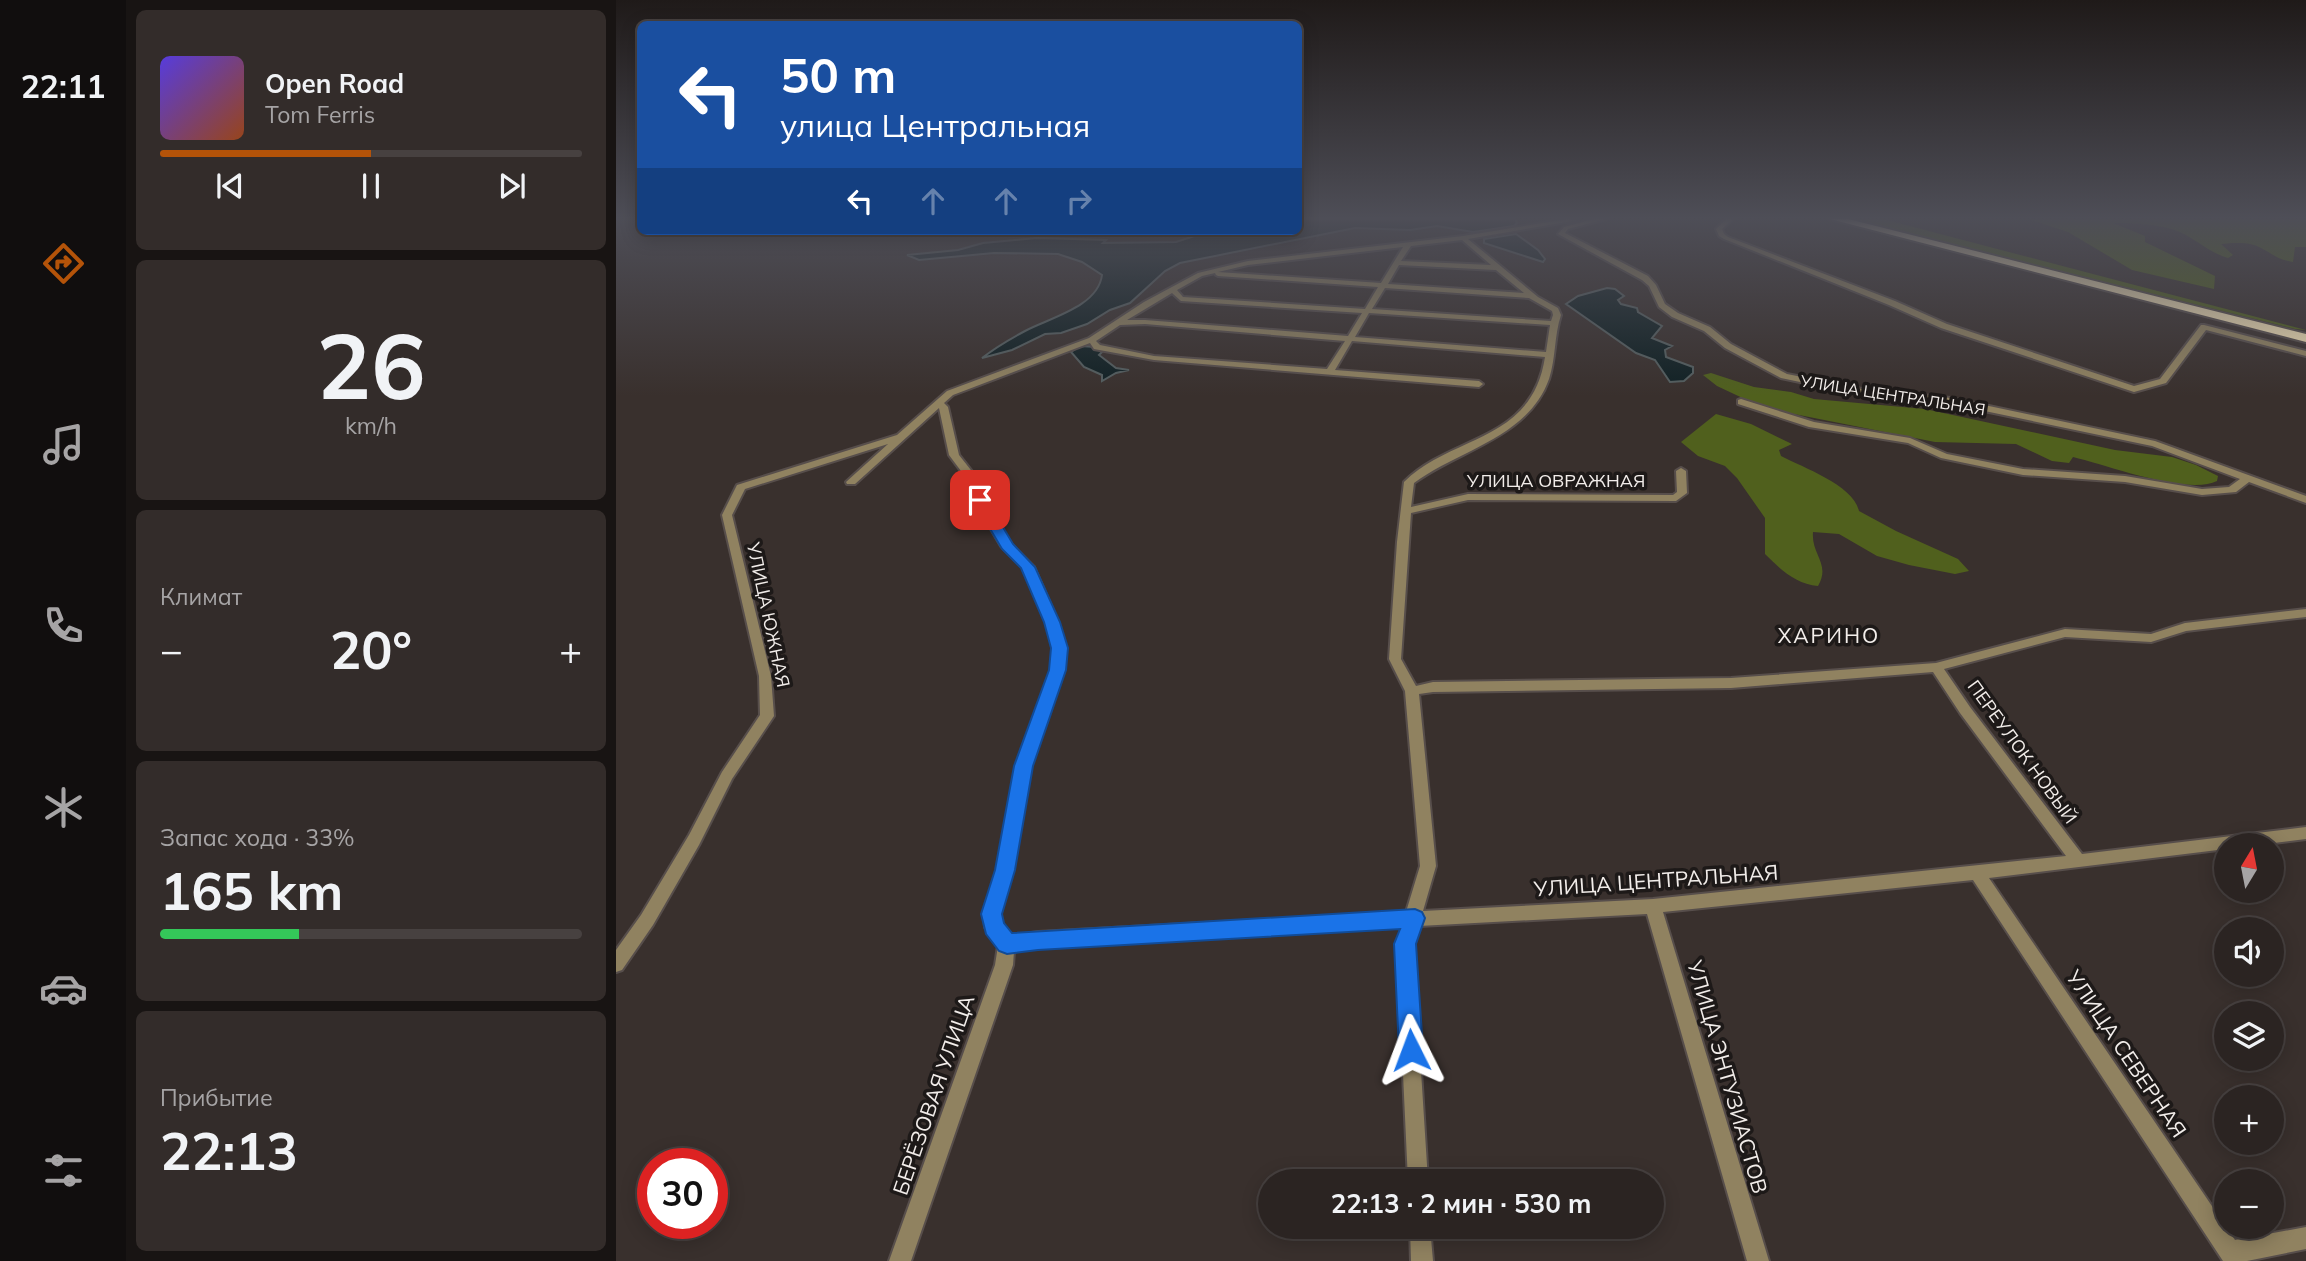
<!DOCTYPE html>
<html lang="ru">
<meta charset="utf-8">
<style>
:root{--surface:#2b2422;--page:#332c2a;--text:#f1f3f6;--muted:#a6a4a5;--line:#474140;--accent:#b45309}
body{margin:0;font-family:Mulish,sans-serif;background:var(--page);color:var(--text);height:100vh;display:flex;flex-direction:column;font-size:26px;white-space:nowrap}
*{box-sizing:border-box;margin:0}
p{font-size:23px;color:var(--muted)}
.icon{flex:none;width:38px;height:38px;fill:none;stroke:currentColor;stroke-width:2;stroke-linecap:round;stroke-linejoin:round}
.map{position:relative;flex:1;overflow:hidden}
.sheet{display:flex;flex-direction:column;gap:10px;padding:10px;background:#181413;width:490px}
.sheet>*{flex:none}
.banner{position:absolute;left:21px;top:21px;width:665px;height:214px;border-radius:10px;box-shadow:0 4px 18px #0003,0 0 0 2px var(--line);background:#1a4fa0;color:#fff;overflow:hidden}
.needle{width:46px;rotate:10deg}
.fabs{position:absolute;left:1598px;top:833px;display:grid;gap:14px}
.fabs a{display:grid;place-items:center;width:70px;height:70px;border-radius:50%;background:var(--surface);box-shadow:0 4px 18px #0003,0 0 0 2px var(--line);font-size:35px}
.speed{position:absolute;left:21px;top:1148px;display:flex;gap:14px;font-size:35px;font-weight:700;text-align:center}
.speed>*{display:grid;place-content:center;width:91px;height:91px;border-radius:50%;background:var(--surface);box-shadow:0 4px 18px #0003,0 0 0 2px var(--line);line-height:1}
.speed .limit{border:10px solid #d22;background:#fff;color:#111}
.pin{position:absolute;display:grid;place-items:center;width:60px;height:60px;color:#fff;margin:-30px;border-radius:14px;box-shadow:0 4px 10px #0006}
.me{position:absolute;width:77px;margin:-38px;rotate:357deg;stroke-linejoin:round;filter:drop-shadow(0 0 5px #0008)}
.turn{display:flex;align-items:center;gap:24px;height:147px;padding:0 28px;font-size:32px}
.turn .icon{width:91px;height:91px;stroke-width:2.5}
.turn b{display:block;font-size:49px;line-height:60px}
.lanes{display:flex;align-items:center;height:66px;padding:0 28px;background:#0003;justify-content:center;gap:35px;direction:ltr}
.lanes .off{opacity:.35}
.big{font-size:52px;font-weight:700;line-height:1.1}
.sheet .card{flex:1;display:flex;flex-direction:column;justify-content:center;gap:10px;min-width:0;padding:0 24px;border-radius:10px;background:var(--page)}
.sheet .dial{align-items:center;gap:0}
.dial b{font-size:91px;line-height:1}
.song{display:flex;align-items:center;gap:21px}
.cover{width:84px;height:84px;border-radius:10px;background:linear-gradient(135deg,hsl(250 70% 55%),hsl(20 70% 35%))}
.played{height:7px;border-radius:4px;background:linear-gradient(90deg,var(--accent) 50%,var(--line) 50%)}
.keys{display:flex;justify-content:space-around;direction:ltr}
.heat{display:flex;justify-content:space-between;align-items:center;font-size:38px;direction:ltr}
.charge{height:10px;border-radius:5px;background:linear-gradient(90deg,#34c759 33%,var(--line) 0)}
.trip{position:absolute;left:642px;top:1169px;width:406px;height:70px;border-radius:35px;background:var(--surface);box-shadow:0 4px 18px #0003,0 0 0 2px var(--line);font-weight:700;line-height:70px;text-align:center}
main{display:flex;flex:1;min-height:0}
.tab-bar{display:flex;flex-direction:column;width:126px;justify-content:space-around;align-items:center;background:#110e0e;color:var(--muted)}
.tab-bar .icon{width:49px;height:49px}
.tab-bar .current{color:var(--accent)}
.tab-bar b{font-size:32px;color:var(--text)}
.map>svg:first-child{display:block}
.green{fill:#50601d}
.water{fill:#102023;stroke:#545e5f;stroke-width:2}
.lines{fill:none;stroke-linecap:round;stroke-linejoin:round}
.minor-casing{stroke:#574e4b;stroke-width:4}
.trunk-casing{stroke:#574e4b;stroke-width:4}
.minor{fill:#908260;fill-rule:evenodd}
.trunk{fill:#f4e2b6;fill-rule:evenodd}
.route{fill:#1a73e8;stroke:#114b97;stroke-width:2}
.labels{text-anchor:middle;stroke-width:7;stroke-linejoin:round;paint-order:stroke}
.far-street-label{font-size:16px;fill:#f2edea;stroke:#1d1918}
.street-label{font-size:18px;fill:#f2edea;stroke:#1d1918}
.quarter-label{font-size:21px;letter-spacing:2px;fill:#f2edea;stroke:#1d1918}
.near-street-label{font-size:21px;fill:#f2edea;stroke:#1d1918}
</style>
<main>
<nav class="tab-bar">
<b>22:11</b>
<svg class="icon current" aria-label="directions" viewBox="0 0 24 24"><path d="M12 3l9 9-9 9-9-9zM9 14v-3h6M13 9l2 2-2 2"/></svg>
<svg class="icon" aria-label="music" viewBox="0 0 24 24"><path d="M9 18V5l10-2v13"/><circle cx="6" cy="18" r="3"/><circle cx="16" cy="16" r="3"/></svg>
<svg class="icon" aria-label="phone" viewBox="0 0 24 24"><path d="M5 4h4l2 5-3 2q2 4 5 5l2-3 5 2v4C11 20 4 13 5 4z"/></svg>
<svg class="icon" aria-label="climate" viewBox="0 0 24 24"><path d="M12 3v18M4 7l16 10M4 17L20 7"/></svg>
<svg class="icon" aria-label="car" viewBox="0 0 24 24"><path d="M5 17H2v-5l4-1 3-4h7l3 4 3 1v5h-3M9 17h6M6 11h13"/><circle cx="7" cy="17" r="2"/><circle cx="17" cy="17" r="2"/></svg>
<svg class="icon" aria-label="filters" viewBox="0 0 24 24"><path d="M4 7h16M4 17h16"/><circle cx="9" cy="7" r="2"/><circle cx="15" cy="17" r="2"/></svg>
</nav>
<section class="sheet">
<div class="card">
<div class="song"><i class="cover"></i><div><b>Open Road</b><p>Tom Ferris</p></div></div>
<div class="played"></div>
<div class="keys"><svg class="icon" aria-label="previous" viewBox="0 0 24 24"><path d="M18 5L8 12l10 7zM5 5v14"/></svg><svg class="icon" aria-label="pause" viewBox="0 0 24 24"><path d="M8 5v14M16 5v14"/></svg><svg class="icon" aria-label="next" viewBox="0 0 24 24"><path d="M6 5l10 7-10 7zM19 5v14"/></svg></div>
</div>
<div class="card dial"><b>26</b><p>km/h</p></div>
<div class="card"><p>Климат</p>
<div class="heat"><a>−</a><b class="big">20°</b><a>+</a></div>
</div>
<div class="card"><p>Запас хода · 33%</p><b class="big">165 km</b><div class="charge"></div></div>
<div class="card"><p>Прибытие</p><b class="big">22:13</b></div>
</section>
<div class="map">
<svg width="1690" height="1261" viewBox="0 0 1690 1261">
<rect width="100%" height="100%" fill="#39302d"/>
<!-- green -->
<path class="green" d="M1234,219H1267L1690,330L1679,329Z
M1412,219H1690V247H1679L1677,262C1663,260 1658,255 1645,248C1633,241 1618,243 1605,244L1617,255L1612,258C1595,253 1583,242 1568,234C1549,224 1518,223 1497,223L1529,236V242L1599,276L1598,289L1516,270L1452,232Z
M1095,373L1138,387L1175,392L1198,399L1309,409L1499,450L1556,457L1580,465L1602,476L1601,481C1572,496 1491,465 1457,457L1453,463L1436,461L1400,444L1319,442L1178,414L1135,402L1101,386L1087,375Z
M1100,414L1135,424L1176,444L1163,450L1165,456C1188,468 1237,485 1243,511L1280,531L1342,559L1353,571L1339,574L1293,565L1261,556L1223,534L1197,532C1195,555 1215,564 1202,586C1180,584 1165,570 1149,554V518L1121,478L1109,466L1082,456L1065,442Z"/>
<!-- water -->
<path class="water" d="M683,219H899L901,223L898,226L857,232L821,226L794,230L739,228L564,263L549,271L514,303L494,310L471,324L445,333L429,334L396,350L366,358C379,348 394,339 409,331C433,318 482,307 486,275L466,262L442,254L378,253L303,260L291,255L342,250L367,243L421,238L490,240L487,243L560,242L594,231H682Z
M900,234L922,250L929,259L927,262L868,243V239Z
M991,288L999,289L1008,296L1002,300L1005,304L1021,308L1022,312L1046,326L1036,338L1056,346L1049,350L1050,357L1077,367V373L1068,381L1054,382L1039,360L1020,353L950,304L962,296Z
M464,346L480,347L487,351L483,355L500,368L513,370L500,373L486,381V375L468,367L455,352Z"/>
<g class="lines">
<!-- minor casing -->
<g class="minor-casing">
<path id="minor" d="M951,219L962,220L852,239L922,297L942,308L945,315C938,336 940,358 933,379C912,438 842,450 798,483L795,507L852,494L1057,495L1061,492L1060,471L1065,468L1070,471L1071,493L1060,501L852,500L795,513L785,659L800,686L817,682L1115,678L1320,663L1449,629L1535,634L1569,623L1690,609V617L1570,631L1535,642L1449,637L1328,669L1354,707L1466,854L1690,827V839L1642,845H1610V849L1373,878L1619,1240L1690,1227V1249L1631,1261H1607L1357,880L1047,912L1153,1261H1131L1031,914L803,926L797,945L812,1181H792L781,945L786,927L422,948L398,951L397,965L295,1261H273L379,965L382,946L369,927L368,914L381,870L400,767L435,670L438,648L430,622L407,568L385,546L366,514L348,475L333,455L323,408L239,484H231L230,482L272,444L129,489L116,515L155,676L158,716L116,779L83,845L37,925L6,970L0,972V950L25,915L73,835L106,772L144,715L143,676L106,515L121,485L281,435L331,391L473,338L528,302L582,273L632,261L847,236ZM846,240L875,265L785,261L795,246ZM787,247L765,283L602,272L632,265ZM783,265L880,270L908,293L772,284ZM599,273L600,275L602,276L762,287L749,309L567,297L561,290L586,276ZM769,288L913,298L936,311L937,315L935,321L756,309ZM556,293L565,301L746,313L732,336L529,320H511ZM753,313L934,325L930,352L739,337ZM529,324L729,341L711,369L538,356L484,345L480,341L504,325ZM736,341L929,357C916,443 836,434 788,482L781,542L773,659L789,691L804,866L790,912L422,932L395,936L385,924L384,914L397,870L414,767L447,670L450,648L442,622L418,567L395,544L376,514L358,474L343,455L332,407L328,403L337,395L474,343L478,349L538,360L863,387L867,384L863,381L719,370ZM1317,672L1344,713L1450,856L1037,899L807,911L820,866L803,694L817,692L1115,688Z
M978,219H990L952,229L949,233L1032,276L1040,285L1049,304L1062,313L1094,327L1115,344L1171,374L1246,389L1335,398L1539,441L1690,496V503L1633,482L1620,492L1586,495L1509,482L1407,475L1325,458L1292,443L1193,427L1122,404V400L1125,399L1198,422L1294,438L1331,454L1407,469L1509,476L1586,489L1613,487L1624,479L1536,446L1335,404L1246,395L1165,378L1109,348L1088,331L1056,317L1043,307L1033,286L1026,280L942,234L948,227Z
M1110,219H1117L1106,229L1108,234L1112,237L1279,301L1331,324L1518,386L1544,379L1585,325H1588L1690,351V356L1590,330L1550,383L1518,392L1325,328L1273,305L1108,239L1103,236L1100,229Z
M794,1227H814L817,1261H795Z"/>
</g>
<!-- trunk casing -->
<g class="trunk-casing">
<path id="trunk" d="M1214,219H1232L1690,334V342Z"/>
</g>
<!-- minor -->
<use href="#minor" class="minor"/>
<!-- trunk -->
<use href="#trunk" class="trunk"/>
</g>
<!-- sky -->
<linearGradient id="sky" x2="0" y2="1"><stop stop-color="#1f1a19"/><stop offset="0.55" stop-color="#4e4e57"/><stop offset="1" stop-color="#4e4e57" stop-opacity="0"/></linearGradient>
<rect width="1690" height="396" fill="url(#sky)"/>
<!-- route -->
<path class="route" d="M364,496L369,497L397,544L419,567L444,622L452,648L450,670L417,766L399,870L386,914L388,923L396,933L799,909L806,912L809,918L800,944L807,1050L803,1058L795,1062L786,1058L783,1050L778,944L784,929L422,950L391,954L383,951L370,934L365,914L379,870L398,766L433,670L435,648L428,622L405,568L386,549L357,500Z"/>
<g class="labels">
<!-- far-street labels -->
<g class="far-street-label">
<text transform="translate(1277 395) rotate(9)" y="6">УЛИЦА ЦЕНТРАЛЬНАЯ</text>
</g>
<!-- street labels -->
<g class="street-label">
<text x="940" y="487">УЛИЦА ОВРАЖНАЯ</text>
<text transform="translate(152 615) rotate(78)" y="6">УЛИЦА ЮЖНАЯ</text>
<text transform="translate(1406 752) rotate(54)" y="6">ПЕРЕУЛОК НОВЫЙ</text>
</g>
<!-- quarter labels -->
<g class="quarter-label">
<text x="1213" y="643">ХАРИНО</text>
</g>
<!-- near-street labels -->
<g class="near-street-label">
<text transform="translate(1040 881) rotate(-4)" y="7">УЛИЦА ЦЕНТРАЛЬНАЯ</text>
<text transform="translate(1510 1054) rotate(56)" y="7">УЛИЦА СЕВЕРНАЯ</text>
<text transform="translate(1111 1077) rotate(74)" y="7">УЛИЦА ЭНТУЗИАСТОВ</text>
<text transform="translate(318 1095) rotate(-71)" y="7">БЕРЁЗОВАЯ УЛИЦА</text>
</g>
</g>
</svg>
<div class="fabs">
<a><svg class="needle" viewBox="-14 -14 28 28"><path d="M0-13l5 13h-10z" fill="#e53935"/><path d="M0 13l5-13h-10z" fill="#a6a4a5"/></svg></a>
<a><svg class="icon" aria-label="sound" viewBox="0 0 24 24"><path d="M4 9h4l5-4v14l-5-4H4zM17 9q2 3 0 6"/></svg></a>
<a><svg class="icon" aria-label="layers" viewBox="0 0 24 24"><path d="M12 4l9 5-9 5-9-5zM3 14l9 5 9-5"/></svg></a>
<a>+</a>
<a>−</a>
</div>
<div class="speed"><div class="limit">30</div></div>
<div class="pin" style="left:364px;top:500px;background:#d93025"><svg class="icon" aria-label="arrive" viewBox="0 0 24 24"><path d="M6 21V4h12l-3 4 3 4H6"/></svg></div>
<svg class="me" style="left:795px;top:1050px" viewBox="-20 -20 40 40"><path d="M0-17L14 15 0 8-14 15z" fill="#1a73e8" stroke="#fff" stroke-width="4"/></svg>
<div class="trip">22:13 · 2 мин · 530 m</div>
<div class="banner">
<div class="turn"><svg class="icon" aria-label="left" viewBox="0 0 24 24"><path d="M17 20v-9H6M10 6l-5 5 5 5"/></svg><div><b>50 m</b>улица Центральная</div></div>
<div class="lanes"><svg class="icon" aria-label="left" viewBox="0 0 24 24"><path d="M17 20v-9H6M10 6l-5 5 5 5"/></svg><svg class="icon off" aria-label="ahead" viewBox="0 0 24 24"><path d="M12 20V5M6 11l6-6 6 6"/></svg><svg class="icon off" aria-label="ahead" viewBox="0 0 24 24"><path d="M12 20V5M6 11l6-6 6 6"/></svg><svg class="icon off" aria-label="right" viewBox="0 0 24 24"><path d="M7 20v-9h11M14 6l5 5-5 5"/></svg></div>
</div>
</div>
</main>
